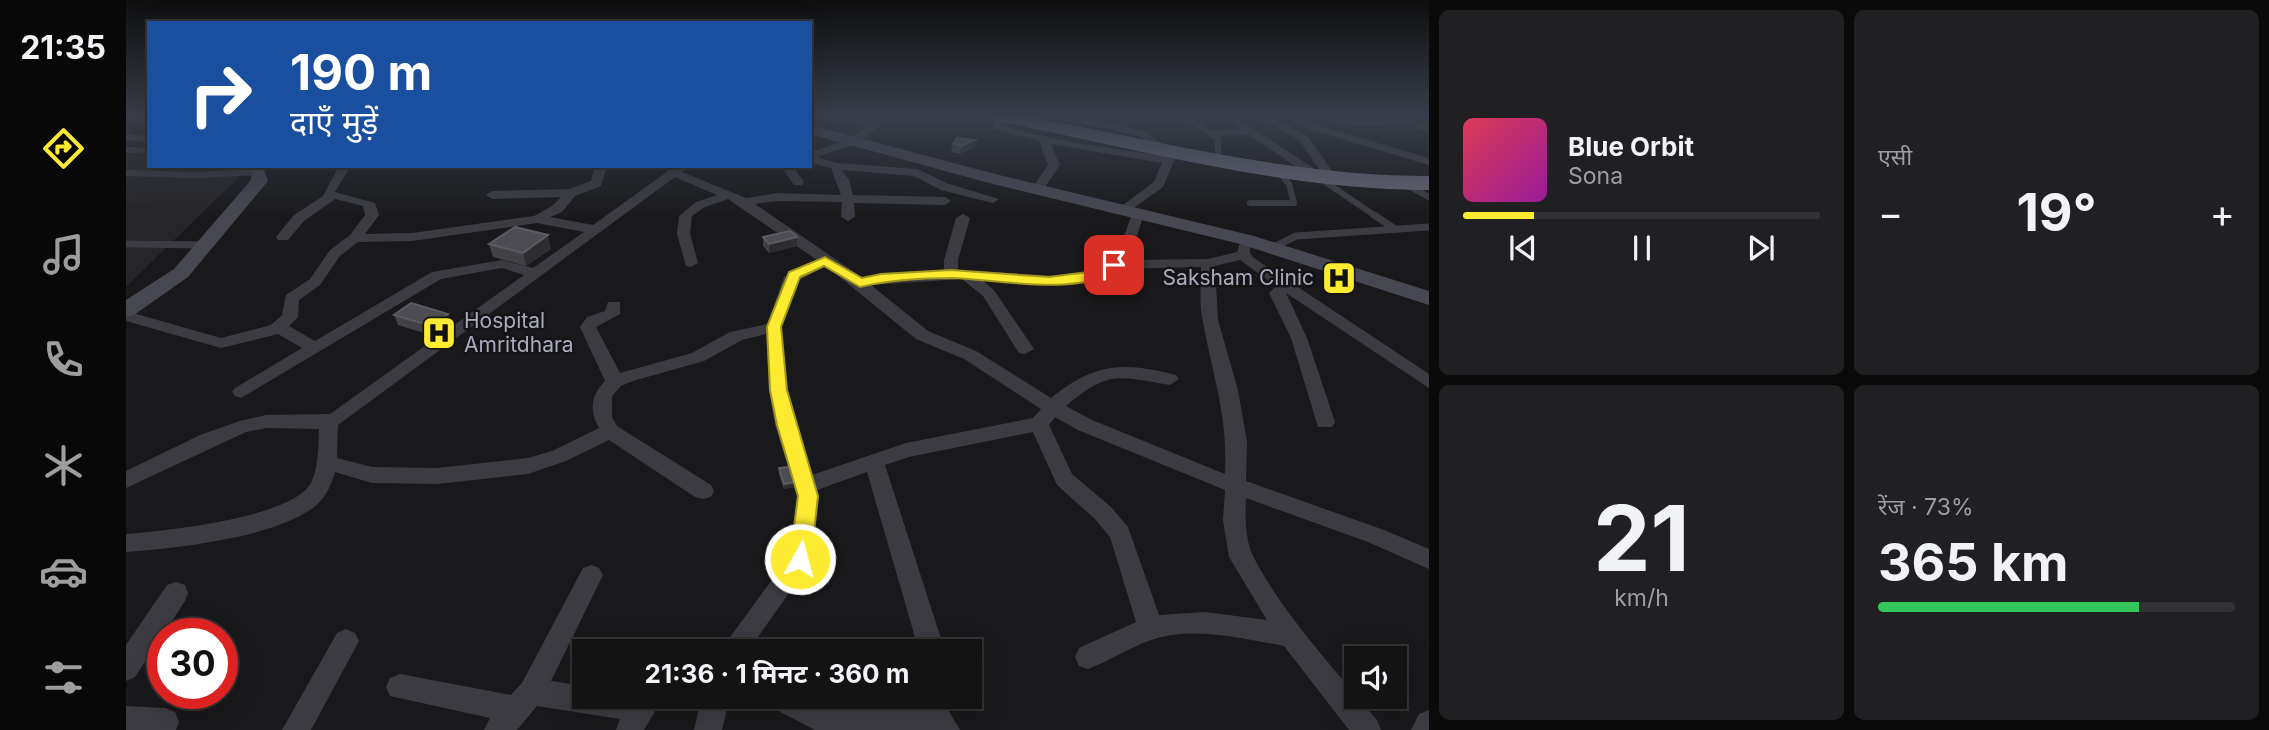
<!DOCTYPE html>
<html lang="hi">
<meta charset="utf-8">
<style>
:root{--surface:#131314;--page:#202022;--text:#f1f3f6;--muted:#9d9ea0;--line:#323234;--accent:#fceb30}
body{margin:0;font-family:Inter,"Noto Sans Devanagari",sans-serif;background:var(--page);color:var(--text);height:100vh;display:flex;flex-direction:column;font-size:26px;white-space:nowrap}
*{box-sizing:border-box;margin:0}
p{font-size:23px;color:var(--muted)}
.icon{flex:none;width:38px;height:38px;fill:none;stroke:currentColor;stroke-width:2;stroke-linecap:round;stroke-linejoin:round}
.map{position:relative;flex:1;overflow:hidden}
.drawer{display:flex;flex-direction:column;gap:10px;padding:10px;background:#0a0a0b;width:840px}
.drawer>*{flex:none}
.banner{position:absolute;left:21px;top:21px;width:665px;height:147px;border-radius:0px;box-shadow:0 7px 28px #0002,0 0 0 2px var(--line);background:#1a4fa0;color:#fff;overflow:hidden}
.fabs{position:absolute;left:1218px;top:646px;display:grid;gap:14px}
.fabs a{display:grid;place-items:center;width:63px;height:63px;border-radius:0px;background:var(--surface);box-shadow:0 7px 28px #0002,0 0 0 2px var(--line);font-size:35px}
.speed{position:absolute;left:21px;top:618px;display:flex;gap:14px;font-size:35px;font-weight:700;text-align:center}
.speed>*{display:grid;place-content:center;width:91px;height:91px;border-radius:50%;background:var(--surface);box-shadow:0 7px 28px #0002,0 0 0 2px var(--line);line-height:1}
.speed .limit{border:10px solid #d22;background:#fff;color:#111}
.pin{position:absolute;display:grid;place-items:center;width:60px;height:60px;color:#fff;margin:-30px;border-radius:14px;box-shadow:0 4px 10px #0006}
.me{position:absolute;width:77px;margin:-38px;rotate:7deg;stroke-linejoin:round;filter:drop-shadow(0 0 5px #0008)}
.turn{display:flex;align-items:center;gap:24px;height:147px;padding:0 28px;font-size:32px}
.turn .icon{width:91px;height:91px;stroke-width:2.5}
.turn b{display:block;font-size:49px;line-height:60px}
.big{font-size:52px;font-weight:700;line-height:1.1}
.drawer .widget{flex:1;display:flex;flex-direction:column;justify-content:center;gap:10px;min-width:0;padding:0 24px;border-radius:10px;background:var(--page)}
.drawer .dial{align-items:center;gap:0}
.dial b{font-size:91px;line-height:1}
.song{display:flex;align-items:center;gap:21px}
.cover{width:84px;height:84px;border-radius:10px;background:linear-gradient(135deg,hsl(350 70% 55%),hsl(300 70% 35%))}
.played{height:7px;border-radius:4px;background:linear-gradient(90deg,var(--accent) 20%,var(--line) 20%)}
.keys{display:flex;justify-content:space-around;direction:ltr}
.heat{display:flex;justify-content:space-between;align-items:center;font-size:38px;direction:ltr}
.charge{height:10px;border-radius:5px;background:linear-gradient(90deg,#34c759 73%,var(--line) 0)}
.drawer .tiles{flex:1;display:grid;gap:10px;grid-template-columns:repeat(2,1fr)}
.trip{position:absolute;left:446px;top:639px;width:410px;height:70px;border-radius:0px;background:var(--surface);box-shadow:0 7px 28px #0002,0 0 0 2px var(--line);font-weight:700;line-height:70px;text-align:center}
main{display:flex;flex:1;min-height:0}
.tab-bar{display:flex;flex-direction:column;width:126px;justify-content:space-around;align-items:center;background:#080808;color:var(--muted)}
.tab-bar .icon{width:49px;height:49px}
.tab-bar .active{color:var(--accent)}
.tab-bar b{font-size:32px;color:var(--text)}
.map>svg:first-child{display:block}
.built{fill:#262528}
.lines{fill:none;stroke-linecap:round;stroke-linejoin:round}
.lane-far1{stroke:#3c3b42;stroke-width:6}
.lane{stroke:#3c3b42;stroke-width:7}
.street{fill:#3c3b42;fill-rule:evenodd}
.secondary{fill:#474751;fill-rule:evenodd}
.highway{fill:#656572;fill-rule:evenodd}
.wall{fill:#424146}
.shaded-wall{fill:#2d2c2f}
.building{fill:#4d4c52;stroke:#5c5b63;stroke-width:2}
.route{fill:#fceb30;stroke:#a4991f;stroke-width:2}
.labels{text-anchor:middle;stroke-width:5;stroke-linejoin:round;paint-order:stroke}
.poi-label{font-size:21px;fill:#aaabbb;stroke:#141416;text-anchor:end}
</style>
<main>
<nav class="tab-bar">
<b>21:35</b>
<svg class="icon active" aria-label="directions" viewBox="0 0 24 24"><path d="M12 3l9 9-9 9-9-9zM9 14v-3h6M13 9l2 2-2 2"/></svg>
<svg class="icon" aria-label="music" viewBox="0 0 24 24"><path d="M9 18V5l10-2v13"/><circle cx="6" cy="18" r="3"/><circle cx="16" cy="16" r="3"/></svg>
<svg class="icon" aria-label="phone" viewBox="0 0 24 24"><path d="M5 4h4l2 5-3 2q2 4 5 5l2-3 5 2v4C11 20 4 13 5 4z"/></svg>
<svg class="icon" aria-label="climate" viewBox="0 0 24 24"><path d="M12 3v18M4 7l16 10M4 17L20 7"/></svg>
<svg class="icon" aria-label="car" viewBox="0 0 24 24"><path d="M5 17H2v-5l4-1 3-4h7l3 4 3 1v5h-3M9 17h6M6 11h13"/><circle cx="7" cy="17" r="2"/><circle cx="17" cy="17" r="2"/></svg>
<svg class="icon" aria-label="filters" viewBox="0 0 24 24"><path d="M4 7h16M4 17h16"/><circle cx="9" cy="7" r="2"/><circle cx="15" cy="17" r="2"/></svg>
</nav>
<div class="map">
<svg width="1303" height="730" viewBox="0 0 1303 730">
<rect width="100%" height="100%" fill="#19191b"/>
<!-- built -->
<path class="built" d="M0,154L23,156V166H124L0,287Z"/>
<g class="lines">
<!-- lane-far1 -->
<path class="lane-far1" d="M1014,116H1043
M1058,116L1092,138V152
M1084,133L1125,132
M0,150L23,151
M0,173L69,175L134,172
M1195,179L1251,217
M1279,184L1303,197
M1124,203H1168L1163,184L1152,171"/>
<!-- lane -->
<path class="lane" d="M1248,215L1269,229
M0,244L79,245
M1146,248L1170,236L1303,227"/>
<!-- street -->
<path class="street" d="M0,116H11L0,121Z
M16,116H23V119L17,118Z
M708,116H725L746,121L753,116H764L733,143L691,157L711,163L791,169L823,184L873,199L867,203L815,190L788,176L716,170L723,180L727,195L819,197L825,201L819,205L728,203L729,217L722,221L715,217L716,202L652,201L629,204L737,278L755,274L818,270V260L830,218L837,214L844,218L832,260V270L934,276L969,271L989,261L1006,214L1012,210L1018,214L1003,260L1082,259L1111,252L1114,243H1124V254L1128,258L1303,374V388L1160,293L1181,338L1209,422L1206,427H1192L1165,338L1143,293L1150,286L1114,260L1089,266L1092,320L1112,390L1121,442L1120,481L1258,530L1303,549V569L1242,542L1120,498C1119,516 1119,539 1127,556C1156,613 1211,672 1251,720L1255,730H1223L1158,646C1115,638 1064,625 1022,641C1001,649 983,661 962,669L953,666L949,657L953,648L1010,622L984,537L969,519L931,485L907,432L783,457L759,465L819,651H793L741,472L691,490L693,496L686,559L682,566L622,651H594L663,556L671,496L649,425L643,390L640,334L616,340L578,361L507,381L495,386L486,396V417L491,426L585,485L588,491L585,497L577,499L569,497L483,440L440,461L402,474L311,484L246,483L209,472C205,486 199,499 187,508C145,538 51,548 0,552V534C38,531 166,518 185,483C193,467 192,446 193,429L140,428L120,432L0,488V471L74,435L114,421L140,415L204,414L398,275L376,268L315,279L115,398L109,396L106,392L109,388L176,348L152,334L95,348L0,321V311L95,338L145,325L156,315L160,295L184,279L204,250L224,235L239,215L237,206L209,199L178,221L162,240H152L150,237L168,215L197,196L213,166H225L209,192L249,203L253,215L239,234L286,233L408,216L426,206L435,197L366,199L360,195L366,191L443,189L465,181L469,166H481L475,186L449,196L436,212L424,217L467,225L549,166H563L556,172L620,198L652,193L715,195L705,168L684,163V152L725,139L740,126ZM549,177L591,195L570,202L553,216L551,234L560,266L565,267L572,263L564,234L566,216L579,207L602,199L691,260L658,277L641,324L604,332L566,353L494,373L470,327L494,314V302H482L479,311L461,317L454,327L479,381C465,395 463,411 473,428L426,451L402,458L311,468L246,467L211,458L212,425ZM411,223L458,232L407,268L376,260L306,272L189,341L163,326L172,317L173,300L194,285L214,256L232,242L286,241ZM700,266L790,339L838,359L915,409L907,418L780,443L686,475L669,425L661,390L656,327L670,282ZM1075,267C1075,285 1073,305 1077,322C1087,377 1102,416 1099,474L966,420L940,406C982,370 992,376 1044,385L1053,379L1050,375C997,361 968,363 925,398L850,351L802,331L745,285L836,279L857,296L893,353L899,354L908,349L868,290L856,280L934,284L978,278L991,269ZM929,417L952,430L1099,490L1097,520L1103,557L1141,620L1079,612L1033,615L1002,527L985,507L946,474L923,425Z
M877,116V125L885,129L950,143L1038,156L1041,150H1033L1012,136L921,116H942L1019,131L1042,149L1052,151L1037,187L998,215L993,214V208L1028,182L1036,163L925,144L934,165L915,193H907L905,190L922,165L913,141L868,129L869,116Z
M1096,116H1108L1196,174L1174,141L1131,116H1144L1182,137L1211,178L1205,182L1199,177L1189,180Z
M1158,116H1171L1193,126L1303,158V165L1185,130Z
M1197,116H1212L1226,121L1278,116L1303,126V133L1280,124L1225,127Z
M0,134L23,136V142L0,140Z
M655,166H667L678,182L676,185H668Z
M465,565L473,568L477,575L425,681L458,686V696H538L518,730H490L494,719L411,706L391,730H358L364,718L264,696L260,687L264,678L274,674L385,695L396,683L457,568Z
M50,582L59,585L62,593L59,601L9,677L0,681V645L41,585Z
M220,629L229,633L233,641L185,730H156L211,633Z
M576,696H604L596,730H568Z
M640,696H682L702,706L725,710L802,701L821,708L834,730H689L643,706Z
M0,706L39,708L49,712L53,722L50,730H0Z
M1303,710V730H1285L1293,714Z"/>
<!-- secondary -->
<path class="secondary" d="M684,125L873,175L1128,236L1303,291V305L1114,244L863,183L684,134Z
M132,169L138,170L142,181L62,277L8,315L0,317V300L48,269L125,180L126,170Z"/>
<!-- highway -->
<path class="highway" d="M861,116H899C1032,141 1167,176 1303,176V190C1157,190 1013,149 870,121Z"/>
</g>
<!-- wall -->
<path class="wall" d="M849,140L848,148L834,154L825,152L827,144Z
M637,237L671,246L643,253L637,246Z
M363,244L425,249L400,266L367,257Z
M1199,276L1214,279L1208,285L1197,281Z
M268,315L325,323L308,336L272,325Z
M653,468L674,486L658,489L653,474Z"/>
<!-- shaded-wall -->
<path class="shaded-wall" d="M849,140L848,148L834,154L835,146Z
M422,235L425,249L400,266L397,253Z
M671,237V246L643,253V244Z
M322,314L325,323L308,336L305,326Z
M674,481V486L658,489V484Z"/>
<!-- building -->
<path class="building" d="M831,138L849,140L835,146L827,144Z
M389,227L422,235L397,253L363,244Z
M664,231L671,237L643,244L637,237Z
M1206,270L1217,274L1211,280L1199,276Z
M285,303L322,314L305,326L268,315Z
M669,466L674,481L658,484L653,468Z"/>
<!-- sky -->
<linearGradient id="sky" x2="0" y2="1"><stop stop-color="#0e0e0f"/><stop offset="0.53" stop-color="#383e4a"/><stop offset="1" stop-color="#383e4a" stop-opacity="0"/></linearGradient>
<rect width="1303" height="218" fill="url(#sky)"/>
<!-- route -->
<path class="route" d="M699,257L736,278L755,274L825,270L923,277L970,271L988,261L995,265C963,299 870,279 826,278C796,278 764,280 734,287L698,266L674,277L655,327L661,390L692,496L685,559L682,565L674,568L667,565L664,559L672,496L651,425L644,390L641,327L663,272Z"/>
<!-- icons -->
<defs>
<g id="hospital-square" transform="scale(1.75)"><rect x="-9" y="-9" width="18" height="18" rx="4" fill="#fceb30" stroke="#141416"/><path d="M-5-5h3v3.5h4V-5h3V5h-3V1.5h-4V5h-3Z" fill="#111"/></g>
</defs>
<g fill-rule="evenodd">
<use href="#hospital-square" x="1213" y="278"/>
<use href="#hospital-square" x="313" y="333"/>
</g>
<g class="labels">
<!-- poi labels -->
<g class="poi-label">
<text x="1188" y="285">Saksham Clinic</text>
<text x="338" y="328" text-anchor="start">Hospital<tspan x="338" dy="24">Amritdhara</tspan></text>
</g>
</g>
</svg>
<div class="fabs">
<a><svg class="icon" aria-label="sound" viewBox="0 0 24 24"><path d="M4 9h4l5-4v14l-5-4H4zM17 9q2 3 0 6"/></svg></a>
</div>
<div class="speed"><div class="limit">30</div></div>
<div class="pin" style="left:988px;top:265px;background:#d93025"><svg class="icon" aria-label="arrive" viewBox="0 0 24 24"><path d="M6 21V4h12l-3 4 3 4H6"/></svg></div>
<svg class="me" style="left:674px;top:559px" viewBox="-20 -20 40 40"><circle r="17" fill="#fceb30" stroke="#fff" stroke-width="3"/><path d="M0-11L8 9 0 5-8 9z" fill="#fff"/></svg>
<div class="trip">21:36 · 1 मिनट · 360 m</div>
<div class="banner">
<div class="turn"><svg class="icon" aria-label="right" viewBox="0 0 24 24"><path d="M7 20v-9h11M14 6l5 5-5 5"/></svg><div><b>190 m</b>दाएँ मुड़ें</div></div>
</div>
</div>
<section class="drawer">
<div class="tiles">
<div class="widget">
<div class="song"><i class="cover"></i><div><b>Blue Orbit</b><p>Sona</p></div></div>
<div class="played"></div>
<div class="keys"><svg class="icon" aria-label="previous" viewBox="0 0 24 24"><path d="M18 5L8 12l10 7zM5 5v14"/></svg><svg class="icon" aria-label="pause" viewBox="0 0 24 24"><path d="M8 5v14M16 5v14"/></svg><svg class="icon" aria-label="next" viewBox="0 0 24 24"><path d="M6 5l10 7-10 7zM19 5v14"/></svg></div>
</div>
<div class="widget"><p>एसी</p>
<div class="heat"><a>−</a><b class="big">19°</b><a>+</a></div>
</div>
<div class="widget dial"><b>21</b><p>km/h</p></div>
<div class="widget"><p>रेंज · 73%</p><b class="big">365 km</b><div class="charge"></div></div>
</div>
</section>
</main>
